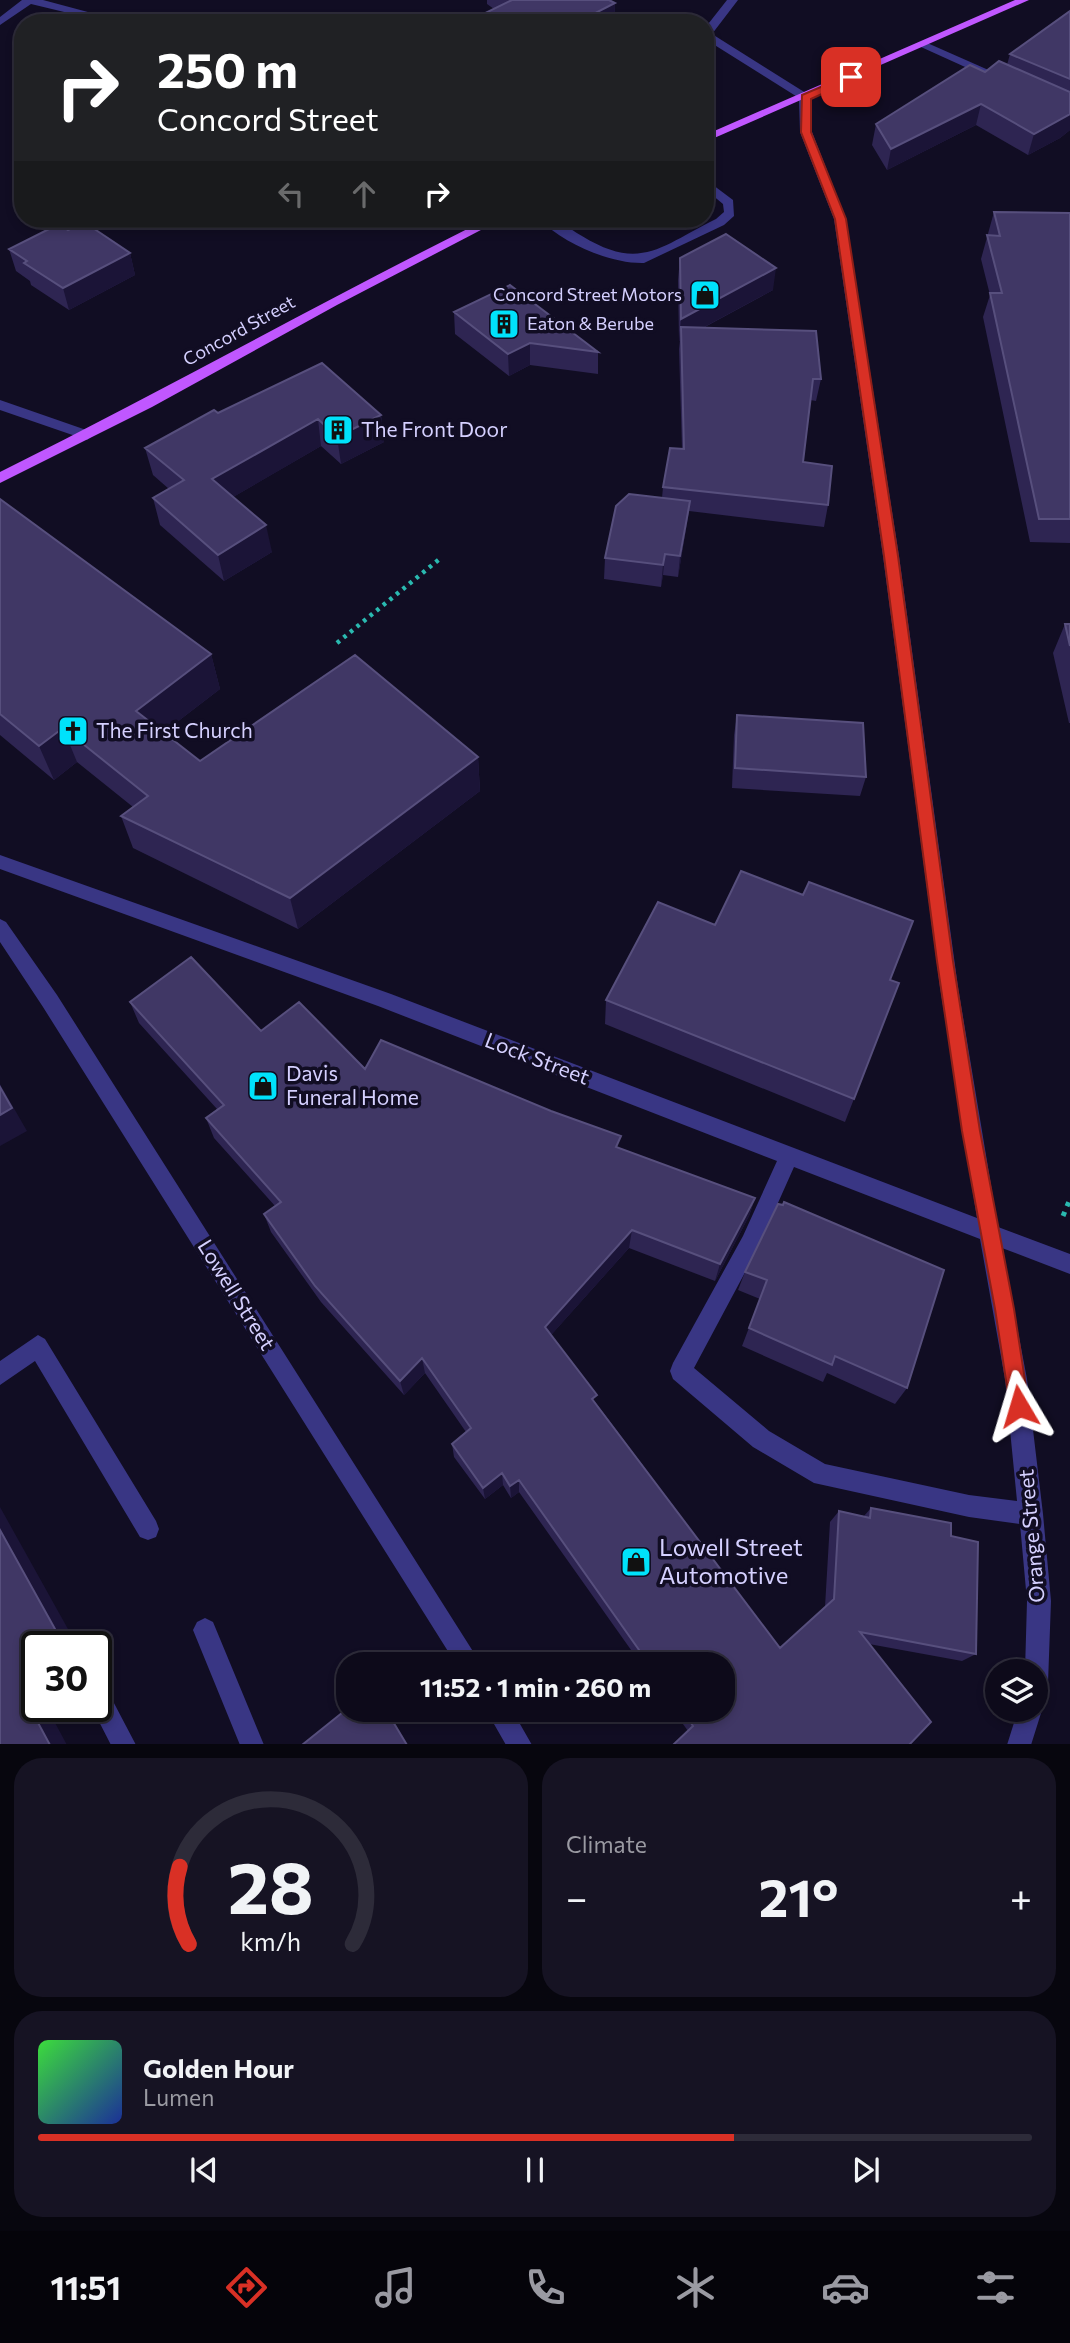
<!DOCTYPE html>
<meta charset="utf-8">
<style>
:root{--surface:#0d0a1a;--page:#161323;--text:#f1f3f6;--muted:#9a9aa2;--line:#2d2b39;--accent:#d93025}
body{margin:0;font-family:Commissioner,sans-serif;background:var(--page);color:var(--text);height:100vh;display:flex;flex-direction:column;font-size:26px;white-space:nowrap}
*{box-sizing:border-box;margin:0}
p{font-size:23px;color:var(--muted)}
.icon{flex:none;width:38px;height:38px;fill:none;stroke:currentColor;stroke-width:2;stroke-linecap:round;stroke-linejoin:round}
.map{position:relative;height:1744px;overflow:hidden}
.side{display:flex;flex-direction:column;gap:14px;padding:14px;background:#07060e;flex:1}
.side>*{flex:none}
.banner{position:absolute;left:14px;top:14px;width:700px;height:214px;border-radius:28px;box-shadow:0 4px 10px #0003,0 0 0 2px var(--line);background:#202124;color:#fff;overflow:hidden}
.fabs{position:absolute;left:985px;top:1659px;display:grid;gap:14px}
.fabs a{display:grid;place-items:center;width:63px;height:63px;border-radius:50%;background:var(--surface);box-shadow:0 4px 10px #0003,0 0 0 2px var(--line);font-size:35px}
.speed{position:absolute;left:21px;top:1631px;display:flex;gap:14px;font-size:35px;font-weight:700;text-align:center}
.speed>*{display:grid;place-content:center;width:91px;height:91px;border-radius:50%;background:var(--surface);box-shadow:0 4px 10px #0003,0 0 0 2px var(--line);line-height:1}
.speed .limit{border:4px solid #111;border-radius:10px;background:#fff;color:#111}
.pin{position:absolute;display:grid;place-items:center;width:60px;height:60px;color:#fff;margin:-30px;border-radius:14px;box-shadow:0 4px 10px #0006}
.me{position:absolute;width:77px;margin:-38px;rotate:353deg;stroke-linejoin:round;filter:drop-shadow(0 0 5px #0008)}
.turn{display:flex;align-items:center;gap:24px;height:147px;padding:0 28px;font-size:32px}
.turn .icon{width:91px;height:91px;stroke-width:2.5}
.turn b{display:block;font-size:49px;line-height:60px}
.lanes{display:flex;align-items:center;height:66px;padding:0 28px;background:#0003;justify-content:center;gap:35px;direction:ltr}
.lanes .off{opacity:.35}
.big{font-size:52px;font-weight:700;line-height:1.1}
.side .widget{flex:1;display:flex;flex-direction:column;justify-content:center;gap:10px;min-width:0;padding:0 24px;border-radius:28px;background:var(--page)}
.side .dial{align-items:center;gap:0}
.dial svg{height:182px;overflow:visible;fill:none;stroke:var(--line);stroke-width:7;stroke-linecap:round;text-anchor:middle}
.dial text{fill:var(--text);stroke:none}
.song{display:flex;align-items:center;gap:21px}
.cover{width:84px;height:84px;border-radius:10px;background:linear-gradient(135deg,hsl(120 70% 55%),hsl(230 70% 35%))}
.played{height:7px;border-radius:4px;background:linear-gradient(90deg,var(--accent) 70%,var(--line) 70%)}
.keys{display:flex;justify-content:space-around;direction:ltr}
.heat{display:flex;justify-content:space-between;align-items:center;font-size:38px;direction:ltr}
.side .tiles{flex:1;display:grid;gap:14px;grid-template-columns:1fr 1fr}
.widget:last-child{grid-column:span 2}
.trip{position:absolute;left:336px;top:1652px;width:399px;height:70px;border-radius:28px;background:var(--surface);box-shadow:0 4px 10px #0003,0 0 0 2px var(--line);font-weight:700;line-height:70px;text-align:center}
.menu{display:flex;height:112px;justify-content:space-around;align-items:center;background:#05040a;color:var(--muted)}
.menu .icon{width:49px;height:49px}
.menu .on{color:var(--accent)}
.menu b{font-size:32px;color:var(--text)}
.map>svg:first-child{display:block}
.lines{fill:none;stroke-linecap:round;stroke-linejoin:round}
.path-far1{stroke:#2ab9b0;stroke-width:4.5;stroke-dasharray:3.5 5;stroke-linecap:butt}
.path{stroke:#2ab9b0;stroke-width:5;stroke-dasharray:4.5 6;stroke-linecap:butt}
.minor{fill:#393684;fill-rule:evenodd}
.major{fill:#c057ff;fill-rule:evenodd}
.wall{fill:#2e2552}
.shaded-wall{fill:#1b1437}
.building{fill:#403765;stroke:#574f7d;stroke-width:2}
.route{fill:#d93025;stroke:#8d1f18;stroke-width:2}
.labels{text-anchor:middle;stroke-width:7;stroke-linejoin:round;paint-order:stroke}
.far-poi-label{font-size:18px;fill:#d5d0ff;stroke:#110d23;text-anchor:end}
.far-street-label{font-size:18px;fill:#d5d0ff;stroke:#110d23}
.poi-label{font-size:21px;fill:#d5d0ff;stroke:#110d23;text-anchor:start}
.street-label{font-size:21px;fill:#d5d0ff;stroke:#110d23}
.near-poi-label{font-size:24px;fill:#d5d0ff;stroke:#110d23;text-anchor:start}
</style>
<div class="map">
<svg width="1070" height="1745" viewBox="0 0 1070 1745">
<rect width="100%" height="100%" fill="#110d23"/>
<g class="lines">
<!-- path-far1 -->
<path class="path-far1" d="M337,643L442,557"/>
<!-- path -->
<path class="path" d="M1063,1216L1070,1199"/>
<!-- minor -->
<path class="minor" d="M22,0H43L129,23H110L31,4L0,25V17Z
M727,0H738L712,34L809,95L812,132L846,219L899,556L958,987L998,1227L1070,1254V1274L1002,1248L1027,1379L1043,1514L1051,1601L1048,1683L1044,1691L1036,1695V1671H1025L1027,1601L1020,1524L969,1517L814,1483L753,1447L673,1379L670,1371L673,1363L743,1236L777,1161L378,1006L0,869V855L391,994L977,1218L940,987L883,556L834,219L800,132L799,98L705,39V28ZM794,1167L980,1239L1005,1379L1017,1501L969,1495L825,1464L769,1431L694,1368L757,1250Z
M925,42L993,72L995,74L985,76L921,47L919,45Z
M705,179L733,200L734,216L724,225L644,263C610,264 563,243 539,219C557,218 567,227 582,236C641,272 661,246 716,219L724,212L723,204L705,189Z
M0,400L92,432L94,435L87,440L0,410Z
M0,919L6,922L57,995L481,1664H456L43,1007L0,942Z
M38,1335L45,1339L156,1521L159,1529L156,1537L148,1540L140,1537L35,1361L0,1385V1361Z
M205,1618L213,1622L264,1745H240L193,1630L197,1622Z
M96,1682L105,1686L136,1745H111L91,1706H96Z
M1036,1700L1042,1710L1031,1745H1007L1018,1710H1036Z
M486,1710H512L532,1745H506Z"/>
<!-- major -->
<path class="major" d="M1015,0H1029L705,142V135Z
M487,219H502L337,305L152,407L0,483V472C164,390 323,301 487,219Z"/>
</g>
<!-- wall -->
<path class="wall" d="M487,0H609L615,3L614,23H465L494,9L487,4Z
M1070,11V130L1060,138L1028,155L976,125L887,170L872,145L876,124L985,72L1007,65L1010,54Z
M994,212L1070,213V543L1030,542L983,317L990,295L981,259Z
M68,230L130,253L135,275L69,310L31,285L30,281L16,271L9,249Z
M680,258L773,290L703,328L821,379L816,401L810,400L803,462L828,505L824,527L689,511L678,577L663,575L661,587L604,579L605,558L662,498L663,487L682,449L679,349L680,340L679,341L678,280Z
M454,312L598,352V374L530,365L509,376L455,334Z
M218,413L381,415L384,442L341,464L321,446L233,497L272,552L224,581L160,525L153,498L169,489L153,475L145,448Z
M0,499L211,654L220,689L164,732L200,761L478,757L480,791L298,929L133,848L121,816L133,807L77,762L54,780L0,735Z
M1065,624H1070V723H1069L1053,653Z
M737,715L866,777L860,796L732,788L734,735Z
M715,925L899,983L845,1122L605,1024L606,1000Z
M130,1002L261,1031L365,1069L619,1148L755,1198L749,1216L715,1281L629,1248L551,1335L596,1403L780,1648L825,1607L830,1522L839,1511L864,1516L871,1508L951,1536L976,1654L962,1661L869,1644L688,1731L673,1710H723V1664H641L519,1492L511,1498L503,1485L485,1499L454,1457L452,1444L466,1432L425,1373L404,1395L321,1302L271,1232L264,1214L275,1206L214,1138L206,1118L217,1109L139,1023Z
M778,1204L907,1388L895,1404L827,1373L823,1382L742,1346L760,1299L738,1290L745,1272Z"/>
<!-- shaded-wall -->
<path class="shaded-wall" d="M615,3L614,23H576Z
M981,104L976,125L887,170L891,149Z
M1070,114V130L1060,138L1028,155L1034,134Z
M130,253L135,275L69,310L63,288Z
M776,268L773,290L682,339L681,327L680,340L679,341L681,319Z
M530,343V365L509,376L508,354Z
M381,415L384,442L341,464L337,437Z
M318,419L321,446L218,506L212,479Z
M690,501L687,522L678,577L680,556Z
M266,525L272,552L224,581L218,555Z
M665,554L663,575L661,587L663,565Z
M211,654L220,689L147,745L136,711Z
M63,728L77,762L54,780L39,746Z
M478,757L480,791L298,929L290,898Z
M0,1084L27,1131L0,1146Z
M755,1198L749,1216L715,1281L720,1264Z
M632,1230L629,1248L544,1343L545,1327Z
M422,1358L425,1373L404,1395L400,1381Z
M502,1473L503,1485L485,1499L483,1488Z
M519,1480V1492L511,1498L510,1486Z
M0,1507L78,1647H65L0,1530Z
M37,1682V1706H46L67,1745H50L22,1693Z"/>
<!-- building -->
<path class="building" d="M512,0H609L615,3L576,23H465Z
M1070,11V79L1010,54Z
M999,61L1070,92V114L1034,134L981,104L891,149L876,124L970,65L985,72Z
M994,212L1070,213V519H1039L990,293H1002L987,235L1000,236Z
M84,222L130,253L63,288L24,263L27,261L9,249L59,224L68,230Z
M726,234L776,268L681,319L680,258Z
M510,285L598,352L530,343L508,354L454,312Z
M681,327L816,331L821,379H813L803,462L832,466L828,505L663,487L670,448L684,449Z
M322,363L381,415L337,437L318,419L212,479L266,525L218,555L153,498L184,480L145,448L214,410L218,413Z
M629,494L690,501L680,556L665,554L663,565L605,558L616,506Z
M0,499L211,654L136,711L200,761L355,655L478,757L290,898L121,816L148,796L63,728L39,746L0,714Z
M1065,624H1070V646Z
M737,715L863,723L866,777L735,768Z
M741,871L803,895L809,882L913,921L890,980L899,983L854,1099L606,1000L658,902L715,925Z
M191,957L261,1031L299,1002L365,1069L381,1040L551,1111L621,1136L616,1147L755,1198L720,1264L632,1230L545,1327L597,1395L592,1399L780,1648L834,1599L839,1511L870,1518L871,1508L951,1523V1536L978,1542L976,1654L860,1632L931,1722L909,1745H673L693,1726L682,1710H723V1664H649L519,1480L510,1486L502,1473L483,1488L452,1444L471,1428L422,1358L400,1381L315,1286L264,1214L281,1202L206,1118L224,1105L130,1002Z
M0,1087L12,1108L0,1115Z
M784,1202L944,1270L907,1388L835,1356L832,1365L749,1328L767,1280L745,1272L778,1204L783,1205Z
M0,1530L65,1647H37V1682L22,1693L50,1745H0Z
M348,1708V1710H386L407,1745H302Z"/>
<!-- route -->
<path class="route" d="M851,74L855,75V79L811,99V132L846,219L898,556L953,961L980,1131L1014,1309L1029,1406L1026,1413L1019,1416L1012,1413L1010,1406L995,1309L962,1131L937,961L884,556L835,219L801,132L802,95Z"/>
<!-- icons -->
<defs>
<g id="shop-square" transform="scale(1.575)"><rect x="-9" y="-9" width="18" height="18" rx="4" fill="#00e2fb" stroke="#110d23"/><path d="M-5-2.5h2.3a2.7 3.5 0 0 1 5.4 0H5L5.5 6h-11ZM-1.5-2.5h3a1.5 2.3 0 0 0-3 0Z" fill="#111"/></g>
<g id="building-square" transform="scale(1.575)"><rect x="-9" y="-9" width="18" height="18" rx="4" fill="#00e2fb" stroke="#110d23"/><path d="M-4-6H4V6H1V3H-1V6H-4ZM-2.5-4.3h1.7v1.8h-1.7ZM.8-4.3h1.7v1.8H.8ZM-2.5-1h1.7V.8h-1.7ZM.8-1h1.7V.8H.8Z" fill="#111"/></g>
<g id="church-square" transform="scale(1.575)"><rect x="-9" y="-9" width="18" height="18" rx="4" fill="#00e2fb" stroke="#110d23"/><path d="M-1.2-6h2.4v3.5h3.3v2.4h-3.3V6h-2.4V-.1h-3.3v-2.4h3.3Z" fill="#111"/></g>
</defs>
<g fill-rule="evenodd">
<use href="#shop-square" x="705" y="295"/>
<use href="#building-square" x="504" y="324"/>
<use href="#building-square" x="338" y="430"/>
<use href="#church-square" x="73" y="731"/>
<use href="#shop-square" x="263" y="1086"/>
<use href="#shop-square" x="636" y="1562"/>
</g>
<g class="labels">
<!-- far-poi labels -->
<g class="far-poi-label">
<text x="682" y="301">Concord Street Motors</text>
<text x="527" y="330" text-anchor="start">Eaton &amp; Berube</text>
</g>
<!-- far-street labels -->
<g class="far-street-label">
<text transform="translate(239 331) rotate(-29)" y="6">Concord Street</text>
</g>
<!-- poi labels -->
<g class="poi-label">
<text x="361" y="437">The Front Door</text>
<text x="96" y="738">The First Church</text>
<text x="286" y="1081">Davis<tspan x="286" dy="24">Funeral Home</tspan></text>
</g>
<!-- street labels -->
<g class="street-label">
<text transform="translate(537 1059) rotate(21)" y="7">Lock Street</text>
<text transform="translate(236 1295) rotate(58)" y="7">Lowell Street</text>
<text transform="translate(1032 1536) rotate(-95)" y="7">Orange Street</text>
</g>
<!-- near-poi labels -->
<g class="near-poi-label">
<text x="659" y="1556">Lowell Street<tspan x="659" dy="28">Automotive</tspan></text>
</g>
</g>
</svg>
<div class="fabs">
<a><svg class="icon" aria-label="layers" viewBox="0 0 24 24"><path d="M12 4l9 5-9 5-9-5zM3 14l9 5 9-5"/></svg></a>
</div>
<div class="speed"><div class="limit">30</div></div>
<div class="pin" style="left:851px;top:77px;background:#d93025"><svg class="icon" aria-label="arrive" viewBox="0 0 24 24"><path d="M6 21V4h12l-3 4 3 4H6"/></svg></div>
<svg class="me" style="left:1019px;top:1406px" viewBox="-20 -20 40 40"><path d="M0-17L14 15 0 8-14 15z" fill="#d93025" stroke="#fff" stroke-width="4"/></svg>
<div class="trip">11:52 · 1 min · 260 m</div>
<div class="banner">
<div class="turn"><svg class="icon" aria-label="right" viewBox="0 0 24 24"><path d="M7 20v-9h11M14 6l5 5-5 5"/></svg><div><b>250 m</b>Concord Street</div></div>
<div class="lanes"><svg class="icon off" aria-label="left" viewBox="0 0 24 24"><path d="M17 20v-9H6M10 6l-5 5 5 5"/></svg><svg class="icon off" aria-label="ahead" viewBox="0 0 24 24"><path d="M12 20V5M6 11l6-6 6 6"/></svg><svg class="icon" aria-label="right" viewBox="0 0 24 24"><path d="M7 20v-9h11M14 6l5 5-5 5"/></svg></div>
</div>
</div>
<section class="side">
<div class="tiles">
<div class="widget dial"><svg viewBox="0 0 100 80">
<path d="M14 69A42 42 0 1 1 86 69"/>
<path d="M14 69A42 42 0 0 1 10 35" stroke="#d93025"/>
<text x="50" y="56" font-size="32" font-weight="700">28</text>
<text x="50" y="72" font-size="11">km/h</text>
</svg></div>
<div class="widget"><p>Climate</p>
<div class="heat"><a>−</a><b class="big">21°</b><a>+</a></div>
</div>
<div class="widget">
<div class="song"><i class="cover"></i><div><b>Golden Hour</b><p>Lumen</p></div></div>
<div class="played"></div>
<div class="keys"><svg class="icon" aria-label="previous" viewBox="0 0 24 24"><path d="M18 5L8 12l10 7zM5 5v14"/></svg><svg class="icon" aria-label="pause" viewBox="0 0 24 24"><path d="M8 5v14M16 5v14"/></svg><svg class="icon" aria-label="next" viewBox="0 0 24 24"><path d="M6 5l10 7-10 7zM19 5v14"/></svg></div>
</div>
</div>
</section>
<nav class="menu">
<b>11:51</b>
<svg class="icon on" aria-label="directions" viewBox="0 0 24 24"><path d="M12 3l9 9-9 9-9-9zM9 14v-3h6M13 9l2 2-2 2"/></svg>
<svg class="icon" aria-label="music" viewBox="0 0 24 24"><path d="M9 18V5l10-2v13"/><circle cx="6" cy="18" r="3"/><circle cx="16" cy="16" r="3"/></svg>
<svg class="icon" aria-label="phone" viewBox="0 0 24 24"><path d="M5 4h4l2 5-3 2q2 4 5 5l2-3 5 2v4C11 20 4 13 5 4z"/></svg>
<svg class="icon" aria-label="climate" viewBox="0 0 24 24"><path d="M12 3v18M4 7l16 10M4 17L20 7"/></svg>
<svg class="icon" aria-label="car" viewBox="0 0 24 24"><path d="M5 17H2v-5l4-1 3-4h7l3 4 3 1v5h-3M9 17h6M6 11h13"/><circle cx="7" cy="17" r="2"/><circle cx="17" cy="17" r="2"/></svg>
<svg class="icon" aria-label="filters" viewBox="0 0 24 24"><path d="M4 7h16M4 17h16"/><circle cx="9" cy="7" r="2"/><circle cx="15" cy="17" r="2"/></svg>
</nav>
